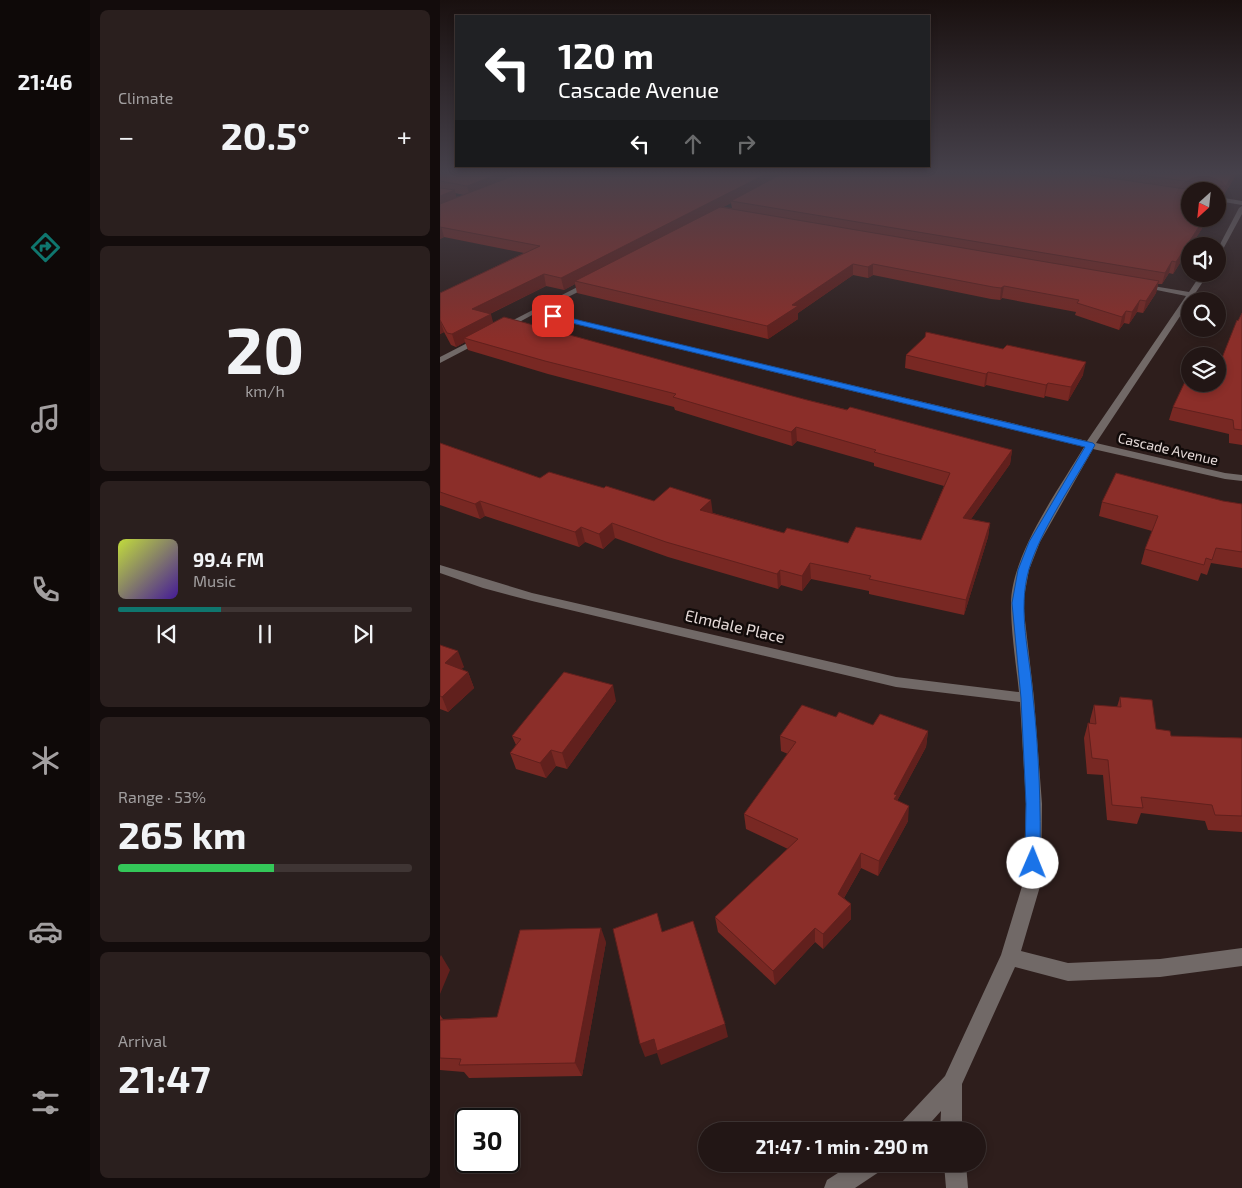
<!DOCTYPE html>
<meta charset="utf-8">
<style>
:root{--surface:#221615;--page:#2a1f1e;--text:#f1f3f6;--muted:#a29fa0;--line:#3f3534;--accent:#0f766e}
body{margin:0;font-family:"Exo 2",sans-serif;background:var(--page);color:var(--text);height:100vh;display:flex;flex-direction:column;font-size:19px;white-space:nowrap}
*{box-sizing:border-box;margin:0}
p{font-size:16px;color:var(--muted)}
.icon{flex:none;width:28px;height:28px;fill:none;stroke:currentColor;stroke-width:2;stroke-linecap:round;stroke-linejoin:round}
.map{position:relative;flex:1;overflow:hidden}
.drawer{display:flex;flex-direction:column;gap:10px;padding:10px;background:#130c0c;width:350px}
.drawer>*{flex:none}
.hud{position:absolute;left:15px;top:15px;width:475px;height:152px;border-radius:0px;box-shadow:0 2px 8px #0003,0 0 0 1px var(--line);background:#202124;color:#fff;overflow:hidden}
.needle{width:32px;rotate:207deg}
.tools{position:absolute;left:741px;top:182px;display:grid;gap:10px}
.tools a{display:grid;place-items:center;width:45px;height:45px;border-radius:50%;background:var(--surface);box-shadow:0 2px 8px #0003,0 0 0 1px var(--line);font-size:25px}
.speed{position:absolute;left:15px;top:1108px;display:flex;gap:10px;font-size:25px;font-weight:700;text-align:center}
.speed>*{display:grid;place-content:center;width:65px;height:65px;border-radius:50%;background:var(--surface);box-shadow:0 2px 8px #0003,0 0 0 1px var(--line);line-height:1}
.speed .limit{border:2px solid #111;border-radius:8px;background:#fff;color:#111}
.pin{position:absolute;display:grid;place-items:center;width:42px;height:42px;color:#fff;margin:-21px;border-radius:10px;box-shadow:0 2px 8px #0006}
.me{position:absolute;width:55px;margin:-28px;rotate:1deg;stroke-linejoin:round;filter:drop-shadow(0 0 4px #0008)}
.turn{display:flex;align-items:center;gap:18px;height:105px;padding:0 20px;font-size:22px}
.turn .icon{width:65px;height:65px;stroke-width:2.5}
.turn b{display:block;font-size:35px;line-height:42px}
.lanes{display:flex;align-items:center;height:48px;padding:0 20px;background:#0003;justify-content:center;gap:25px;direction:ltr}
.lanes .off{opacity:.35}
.big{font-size:38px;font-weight:700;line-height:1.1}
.drawer .widget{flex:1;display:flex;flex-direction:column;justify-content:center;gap:8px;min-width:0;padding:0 18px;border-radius:8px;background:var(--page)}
.drawer .dial{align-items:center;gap:0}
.dial b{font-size:65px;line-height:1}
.song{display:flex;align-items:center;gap:15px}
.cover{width:60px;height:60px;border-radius:8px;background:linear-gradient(135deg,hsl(70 70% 55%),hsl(260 70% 35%))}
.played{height:5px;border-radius:2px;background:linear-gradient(90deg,var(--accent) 35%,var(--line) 35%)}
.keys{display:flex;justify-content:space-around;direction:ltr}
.heat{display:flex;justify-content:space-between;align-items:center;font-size:28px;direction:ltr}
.charge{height:8px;border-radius:4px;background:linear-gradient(90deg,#34c759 53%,var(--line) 0)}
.trip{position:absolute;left:258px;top:1122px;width:288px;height:50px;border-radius:25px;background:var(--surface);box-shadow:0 2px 8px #0003,0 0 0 1px var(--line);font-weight:700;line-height:50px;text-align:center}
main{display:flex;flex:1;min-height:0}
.dock{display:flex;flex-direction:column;width:90px;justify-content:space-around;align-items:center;background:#0e0908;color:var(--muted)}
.dock .icon{width:35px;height:35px}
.dock .current{color:var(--accent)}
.dock b{font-size:22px;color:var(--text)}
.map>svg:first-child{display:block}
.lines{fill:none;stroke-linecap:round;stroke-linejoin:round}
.minor{fill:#716967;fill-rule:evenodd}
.wall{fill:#782823;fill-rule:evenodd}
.shaded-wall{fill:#61201d}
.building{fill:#8b2e29;stroke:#61201d}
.route{fill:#1a73e8;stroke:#114b97}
.labels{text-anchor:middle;stroke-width:5;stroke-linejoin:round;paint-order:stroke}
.far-street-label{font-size:14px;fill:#e6dbd9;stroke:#110a09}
.street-label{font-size:16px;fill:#e6dbd9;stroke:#110a09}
</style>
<main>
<nav class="dock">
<b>21:46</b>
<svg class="icon current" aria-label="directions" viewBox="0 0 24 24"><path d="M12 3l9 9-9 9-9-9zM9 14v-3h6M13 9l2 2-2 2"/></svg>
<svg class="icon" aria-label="music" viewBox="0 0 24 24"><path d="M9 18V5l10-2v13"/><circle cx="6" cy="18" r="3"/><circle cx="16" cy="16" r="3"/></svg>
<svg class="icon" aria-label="phone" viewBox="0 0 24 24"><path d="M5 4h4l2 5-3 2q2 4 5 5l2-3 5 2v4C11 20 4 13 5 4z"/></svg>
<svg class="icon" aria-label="climate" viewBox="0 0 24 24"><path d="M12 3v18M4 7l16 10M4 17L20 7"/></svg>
<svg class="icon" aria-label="car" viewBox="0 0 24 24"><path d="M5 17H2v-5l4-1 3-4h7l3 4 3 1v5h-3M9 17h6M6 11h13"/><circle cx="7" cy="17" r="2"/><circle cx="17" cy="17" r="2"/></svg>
<svg class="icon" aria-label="filters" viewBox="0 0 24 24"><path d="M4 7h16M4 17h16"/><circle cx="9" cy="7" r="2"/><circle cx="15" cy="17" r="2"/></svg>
</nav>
<section class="drawer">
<div class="widget"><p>Climate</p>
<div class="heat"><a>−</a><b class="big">20.5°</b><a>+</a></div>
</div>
<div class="widget dial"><b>20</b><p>km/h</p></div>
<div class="widget">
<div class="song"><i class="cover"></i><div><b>99.4 FM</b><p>Music</p></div></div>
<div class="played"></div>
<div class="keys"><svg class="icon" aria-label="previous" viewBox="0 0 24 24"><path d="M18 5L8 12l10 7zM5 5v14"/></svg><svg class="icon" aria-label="pause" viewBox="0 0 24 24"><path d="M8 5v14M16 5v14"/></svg><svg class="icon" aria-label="next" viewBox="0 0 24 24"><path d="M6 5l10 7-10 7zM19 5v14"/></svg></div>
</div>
<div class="widget"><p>Range · 53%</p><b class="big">265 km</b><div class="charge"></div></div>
<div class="widget"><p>Arrival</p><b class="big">21:47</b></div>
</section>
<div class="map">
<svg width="802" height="1188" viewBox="0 0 802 1188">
<rect width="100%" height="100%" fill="#2e1e1c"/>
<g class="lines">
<!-- minor -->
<path class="minor" d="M778,197L802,201V205L778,201Z
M802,206V214L781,253L778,255V248L799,208Z
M761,274H768L656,443L785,473L802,475V481L785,479L653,449L600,542L589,570L583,603L594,698L602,804L601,883L581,951L628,963L720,959L802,948V966L720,977L628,981L575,967L522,1084V1131H500L501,1111L483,1131H458L461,1123L505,1076L561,955L583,883L586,804L580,702L456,687L92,601L43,588L0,573V565L92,593L456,677L579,692C576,663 571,633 571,604C571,555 619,489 644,447L94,314L65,330L58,328L151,280H154V284L100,311L647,441L746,296L697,286L701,284L749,292Z
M39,337L46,339L0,363V357Z
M412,1164H442L439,1172L415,1188H384L387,1180Z
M504,1164H526L528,1188H506Z"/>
</g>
<!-- wall -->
<path class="wall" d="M0,172H798L783,196H780L778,203L750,219H768L733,274L729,273L722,284H718L716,293L703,313L697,312L689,324L684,323L679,330L635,315L636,312L562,298L560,300L551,299L433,275L428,278L413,275L358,313V319L328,339L137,293L135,284L124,290L106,286L50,314L53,323L572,450L570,464L531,519L550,523L548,537L524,615L429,594V591L371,579L362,591L341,585L338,589L228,557L175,538L163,549L145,542L139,547L45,516L40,519L0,505V443L100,478L164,488L214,501L273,513L344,533L408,543L481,540L504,486L434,466V463L357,441L352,446L235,410L234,407L108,374L28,350L25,342L16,347L11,345L4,332L0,334V293L84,253L4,237L0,239ZM15,193L24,195L16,197ZM291,203L292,208L283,207Z
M802,313V445L789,443V434L729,420L733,407L778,384L798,321Z
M466,355L643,375L628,401L605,396L604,398L546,385L544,387L465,368Z
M783,501L802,504V568L771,563L767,575L761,573L758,581L701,564L705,549L712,531L659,516L662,502Z
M0,645L24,667L21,669L28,672L34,688L8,712L0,709Z
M680,697L716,729L731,736L802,738V832L768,830L765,821L701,813L697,824L667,820L663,775L647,774L644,738L648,723H650V720L654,705L677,707Z
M176,701L127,769L116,766L106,778L76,769L70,753L76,745L72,736Z
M396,717L433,725L488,731L486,747L457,801L468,821L438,876L421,868L404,898L411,904V919L383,949L375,942L335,985L278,932L275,917L348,849L306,829L304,814L348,754L341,751L340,736Z
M166,942L142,1076L29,1078L24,1072L0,1070V1015L3,1019L57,1017Z"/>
<!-- shaded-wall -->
<path class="shaded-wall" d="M64,172H91L30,196L27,186Z
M330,172H349L291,201V203L139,282L135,281V284L124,290L121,278Z
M794,172H798L783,196L786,186Z
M15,190L17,201L0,207V196Z
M781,193L778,203V204V198Z
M764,219H768L733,274L736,262Z
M1,226L4,237L0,239V227Z
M732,261L729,273L722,284L725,273Z
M413,264V275L358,313V319L328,339L327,326L352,305Z
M433,264V275L428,278V267Z
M104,274L106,286L35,321L32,309Z
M719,281L716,293L703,313L706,301Z
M564,286L562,298L560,300L561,288Z
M700,300L697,312L689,324L692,312Z
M686,311L684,323L679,330L682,317Z
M51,314L54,326L24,338L25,342L16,347L12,334Z
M0,320L4,332L0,334Z
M646,362L643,375L628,401L631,387Z
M548,372L546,385L544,387L546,374Z
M608,383L605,396L604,398L606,385Z
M356,427L357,441L352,446L351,432Z
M572,450L570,464L522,532L523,518Z
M271,500L273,515L260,510Z
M40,501L45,516L40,519L35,504Z
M172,523L175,538L163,549L159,534Z
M550,523L548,537L524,615L526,600Z
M141,527L145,542L139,547L135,532Z
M370,563L371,579L362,591V576Z
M340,570L341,585L338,589L337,574Z
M18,651L24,667L11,678L5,663Z
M28,672L34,688L8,712L2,697Z
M173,685L176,701L127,769L122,753Z
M488,731L486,747L456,803V810L454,794Z
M111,750L116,766L106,778L100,763Z
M469,806L468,821L438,876L439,861Z
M421,853V868L398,908V894Z
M411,904V919L383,949V934Z
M161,928L166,942L142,1076L135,1063Z
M375,928V942L335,985L333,971Z
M1,955L10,970L0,994V957Z
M285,1024L288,1037L221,1065L217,1053L205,1057L200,1044L214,1039Z"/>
<!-- building -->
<path class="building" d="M0,172H64L27,186L0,181Z
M83,172H330L121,278L104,274L32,309L51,314L12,334L7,333L0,320V293L100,246L0,227V204Z
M345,172H630L752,190L754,188L753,182L678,172H794L786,186H779V191L781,193L778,198V191H750V219H764L736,262L732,261L725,273L291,201Z
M0,188L15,190L0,196Z
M280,207L719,281L706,301L700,300L692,312L686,311L682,317L637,303L639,300L564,286L561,288L553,287L433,264L428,267L413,264L352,305L358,306L327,326L135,281Z
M802,313V430L794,429L793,420L733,407L750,371V384H778V368L797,320L798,321Z
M64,317L367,400L407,410L410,407L572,450L523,518L550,523L526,600L429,579L431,576L370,563L362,576L340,570L337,574L226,542L172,523L159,534L141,527L135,532L40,501L35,504L0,492V443L100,478L109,472L164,488L166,486L214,501L230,487L271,500L260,510L344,533L347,528L408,543L416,527L481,540L510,473L434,452L436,450L356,427L351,432L233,397L236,394L105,361L24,338Z
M486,332L563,349L567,345L646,362L631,387L608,383L606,385L548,372L546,374L466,355L485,337Z
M676,473L783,501L802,504V552L776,548L772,560L766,558L764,565L705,549L718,516L662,502Z
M0,645L18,651L5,663L28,672L2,697L0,696Z
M124,672L173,685L122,753L111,750L100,763L70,753L81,739L72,736Z
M680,697L712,700L716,729L730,731L731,736L802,738V816L775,815L772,805L701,797L703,808L672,805L668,760L652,758L648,723L656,724L654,705L681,707Z
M362,705L396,717L399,712L433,725L440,714L488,731L454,794L457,795L454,799L469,806L439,861L421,853L398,894L411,904L383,934L375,928L333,971L275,917L358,839L304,814L356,742L340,736Z
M217,913L222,932L253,921L285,1024L217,1051L214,1039L200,1044L173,929Z
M161,928L135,1063L19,1065L21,1059L0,1058V1020L57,1017L80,930Z"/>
<!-- sky -->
<linearGradient id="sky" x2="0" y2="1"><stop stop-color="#19100f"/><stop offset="0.51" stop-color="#46414b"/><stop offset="1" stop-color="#46414b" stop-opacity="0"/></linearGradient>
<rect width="802" height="339" fill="url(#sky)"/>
<!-- route -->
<path class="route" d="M113,314L653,443L655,445C634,482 601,529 589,569C577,610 590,655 593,697C599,752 601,808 600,863L598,868L593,870L587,868L585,863L586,804L581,698L572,603L578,570L589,542L645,447L111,318L110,316Z"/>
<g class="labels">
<!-- far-street labels -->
<g class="far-street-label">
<text transform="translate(728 449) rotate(13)" y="5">Cascade Avenue</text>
</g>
<!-- street labels -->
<g class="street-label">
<text transform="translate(295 626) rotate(13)" y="6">Elmdale Place</text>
</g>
</g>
</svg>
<div class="tools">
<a><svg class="needle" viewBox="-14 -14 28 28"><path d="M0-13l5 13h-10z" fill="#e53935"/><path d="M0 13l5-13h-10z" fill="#a29fa0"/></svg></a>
<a><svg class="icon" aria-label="sound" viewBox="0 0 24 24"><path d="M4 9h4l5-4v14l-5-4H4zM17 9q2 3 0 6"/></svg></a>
<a><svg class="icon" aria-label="search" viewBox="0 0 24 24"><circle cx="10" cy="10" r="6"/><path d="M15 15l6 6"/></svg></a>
<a><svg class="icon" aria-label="layers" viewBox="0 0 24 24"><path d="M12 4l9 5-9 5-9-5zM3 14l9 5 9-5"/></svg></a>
</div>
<div class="speed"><div class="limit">30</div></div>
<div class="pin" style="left:113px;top:316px;background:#d93025"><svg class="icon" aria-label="arrive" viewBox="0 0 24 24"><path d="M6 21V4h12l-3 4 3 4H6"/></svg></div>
<svg class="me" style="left:593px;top:863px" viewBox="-20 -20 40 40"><circle r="19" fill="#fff"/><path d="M0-13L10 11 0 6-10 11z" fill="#1a73e8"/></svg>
<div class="trip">21:47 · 1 min · 290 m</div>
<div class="hud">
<div class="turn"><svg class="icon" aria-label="left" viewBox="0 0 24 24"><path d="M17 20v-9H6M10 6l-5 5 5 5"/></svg><div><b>120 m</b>Cascade Avenue</div></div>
<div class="lanes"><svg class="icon" aria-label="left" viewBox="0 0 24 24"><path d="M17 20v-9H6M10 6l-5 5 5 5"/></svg><svg class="icon off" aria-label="ahead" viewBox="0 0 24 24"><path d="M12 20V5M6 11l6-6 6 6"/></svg><svg class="icon off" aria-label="right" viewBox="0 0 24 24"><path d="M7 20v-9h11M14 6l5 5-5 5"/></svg></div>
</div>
</div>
</main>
